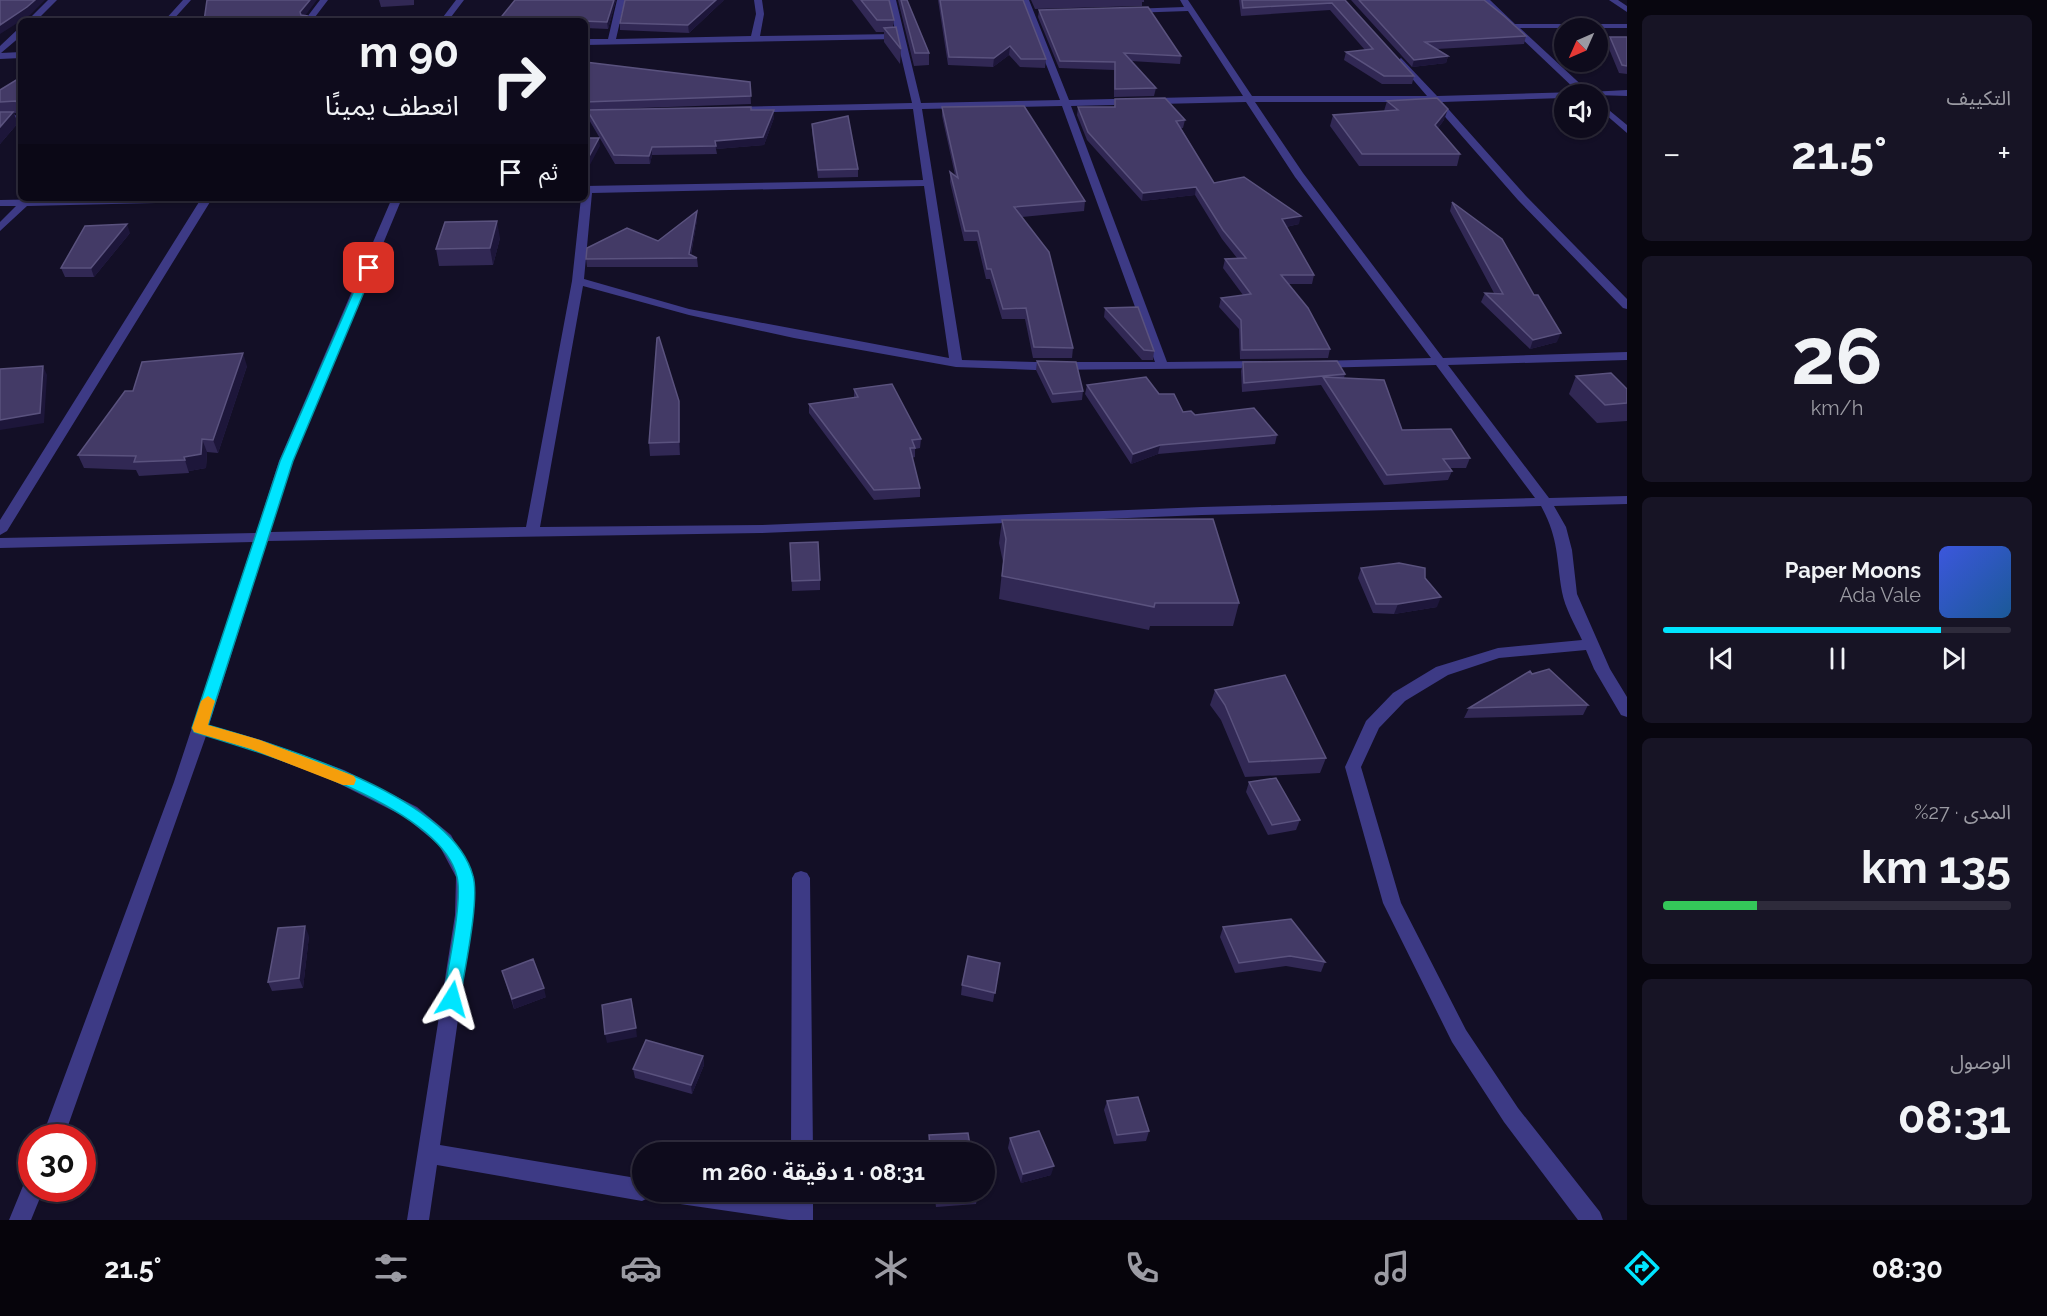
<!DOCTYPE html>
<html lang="ar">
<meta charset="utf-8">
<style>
:root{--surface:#0e0b1c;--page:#171425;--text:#f1f3f6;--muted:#9b9ba3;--line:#2e2b3b;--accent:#00e5ff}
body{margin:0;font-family:Raleway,"Noto Sans Arabic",sans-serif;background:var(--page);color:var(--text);direction:rtl;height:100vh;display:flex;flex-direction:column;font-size:22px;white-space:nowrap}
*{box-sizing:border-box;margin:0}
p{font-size:20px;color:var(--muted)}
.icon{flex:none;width:33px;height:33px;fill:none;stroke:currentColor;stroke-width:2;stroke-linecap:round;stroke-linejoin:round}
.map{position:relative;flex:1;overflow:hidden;direction:ltr}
.sheet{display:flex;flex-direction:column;gap:15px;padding:15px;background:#08060f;width:420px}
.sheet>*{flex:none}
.hud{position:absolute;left:18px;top:18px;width:570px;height:183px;border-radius:9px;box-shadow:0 2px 4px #0004,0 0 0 2px var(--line);direction:rtl;background:#0e0b1c;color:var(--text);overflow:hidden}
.needle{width:39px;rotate:225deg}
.buttons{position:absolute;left:1554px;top:18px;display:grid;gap:12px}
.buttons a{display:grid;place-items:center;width:54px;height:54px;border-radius:50%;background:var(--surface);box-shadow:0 2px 4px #0004,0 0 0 2px var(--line);font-size:30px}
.speed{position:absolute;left:18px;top:1124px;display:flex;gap:12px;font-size:30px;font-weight:700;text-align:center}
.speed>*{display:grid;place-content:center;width:78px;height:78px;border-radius:50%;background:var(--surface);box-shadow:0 2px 4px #0004,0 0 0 2px var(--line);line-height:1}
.speed .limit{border:9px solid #d22;background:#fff;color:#111}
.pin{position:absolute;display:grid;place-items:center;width:51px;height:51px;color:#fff;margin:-26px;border-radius:12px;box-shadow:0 3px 9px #0006}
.me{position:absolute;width:66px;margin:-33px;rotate:8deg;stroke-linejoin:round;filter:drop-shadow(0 0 4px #0008)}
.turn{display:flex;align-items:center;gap:21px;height:126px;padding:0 30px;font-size:27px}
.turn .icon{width:78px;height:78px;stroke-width:2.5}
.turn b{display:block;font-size:42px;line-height:51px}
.then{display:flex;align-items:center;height:57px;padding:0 30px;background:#0003;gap:12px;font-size:22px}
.big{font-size:45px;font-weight:700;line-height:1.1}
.sheet .tile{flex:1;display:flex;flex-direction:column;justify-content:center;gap:9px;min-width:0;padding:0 21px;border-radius:9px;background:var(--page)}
.sheet .dial{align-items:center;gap:0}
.dial b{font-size:78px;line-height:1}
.song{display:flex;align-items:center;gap:18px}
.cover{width:72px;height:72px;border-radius:9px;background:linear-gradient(135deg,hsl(230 70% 55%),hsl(210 70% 35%))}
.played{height:6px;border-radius:3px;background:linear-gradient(90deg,var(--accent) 80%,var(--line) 80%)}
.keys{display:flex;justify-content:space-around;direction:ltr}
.heat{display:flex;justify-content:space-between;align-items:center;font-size:33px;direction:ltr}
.charge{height:9px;border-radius:4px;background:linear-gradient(90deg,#34c759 27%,var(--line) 0)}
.trip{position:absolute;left:632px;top:1142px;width:363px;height:60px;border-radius:30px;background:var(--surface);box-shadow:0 2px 4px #0004,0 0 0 2px var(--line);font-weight:700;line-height:60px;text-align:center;direction:rtl}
.menu{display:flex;height:96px;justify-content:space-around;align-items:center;background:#06040b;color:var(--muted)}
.menu .icon{width:42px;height:42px}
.menu .current{color:var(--accent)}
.menu b{font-size:27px;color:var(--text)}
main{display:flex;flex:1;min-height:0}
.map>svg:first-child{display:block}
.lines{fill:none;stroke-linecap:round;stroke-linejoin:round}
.minor{fill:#3d3a85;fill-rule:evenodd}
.wall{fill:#312854}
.shaded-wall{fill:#1d163a}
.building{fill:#433a66;stroke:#5a527e;stroke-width:1.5}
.route{fill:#00e5ff;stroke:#0095a6;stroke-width:1.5}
.slow{fill:#f59e0b}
</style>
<main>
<section class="sheet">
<div class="tile"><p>التكييف</p>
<div class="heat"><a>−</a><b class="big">21.5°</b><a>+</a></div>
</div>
<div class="tile dial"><b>26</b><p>km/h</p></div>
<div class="tile">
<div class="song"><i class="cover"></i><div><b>Paper Moons</b><p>Ada Vale</p></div></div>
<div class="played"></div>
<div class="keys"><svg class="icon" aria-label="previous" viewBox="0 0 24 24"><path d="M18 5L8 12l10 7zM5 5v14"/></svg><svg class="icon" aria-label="pause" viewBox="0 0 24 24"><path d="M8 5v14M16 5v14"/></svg><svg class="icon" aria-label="next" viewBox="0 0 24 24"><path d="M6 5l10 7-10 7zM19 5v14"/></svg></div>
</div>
<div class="tile"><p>المدى · 27%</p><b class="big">135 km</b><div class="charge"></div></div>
<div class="tile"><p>الوصول</p><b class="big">08:31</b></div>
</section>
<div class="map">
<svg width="1627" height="1220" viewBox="0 0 1627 1220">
<rect width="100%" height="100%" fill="#130f26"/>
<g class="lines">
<!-- minor -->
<path class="minor" d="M48,0H57L36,21H27Z
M183,0H191L172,21H164Z
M320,0H328L312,21H304Z
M456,0H464L448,21H440Z
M617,0H625L616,39L751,36L756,14L754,0H762L764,14L760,36L896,34L888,0H896L921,103L1060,100L1021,0H1029L1069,100L1243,96L1188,11L1130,13L1126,11L1130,9L1184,7L1180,0H1188L1252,96H1427L1397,61L1401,58L1437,96L1578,92L1481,0H1490L1515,24H1627V28H1520L1589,92L1627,90V96L1564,94V98L1442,102L1526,196L1627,299V309L1623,308L1518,200L1432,102H1255L1303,173L1443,358L1627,352V360L1448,365L1549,498L1627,496V504L1554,506L1566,527L1572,550L1577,594L1610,669L1627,697V717L1621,715L1594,669L1586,650L1499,658L1448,675L1405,701L1379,728L1361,767L1401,903L1466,1030L1518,1108L1600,1212L1603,1220H1578L1504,1122L1452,1042L1383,903L1345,767L1366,721L1393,693L1436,667L1498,648L1582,640C1575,625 1565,608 1562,592C1556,557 1559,539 1541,506L1202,515L761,533L267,541L209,725L261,740L344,770L417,807L451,835L471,872L474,877L473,915L440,1145L642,1179V1191H732L791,1199V1191H813V1220H789L646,1199L642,1201L437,1165L429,1220H407L455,915L456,877L439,845L405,817L332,780L250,749L206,736L64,1137H42L174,782L253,542L0,548V538L256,533L279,461L392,198H402L293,461L270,532L526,527L572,281L581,198H585V186L923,180L913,109L730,113L725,110L730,107L912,103L897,39L585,45V39H608ZM1246,102L1295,177L1431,358L1318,361L1312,365L1314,368L1436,365L1535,498L1202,507L761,525L540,527L583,286L689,315L794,338L956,367L1035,370L1265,368L1267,365L1261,361L1167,362L1071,106ZM1062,106L1155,362H1035L962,360L922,109ZM924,186L949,358L689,309L584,279L592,193Z
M1609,0H1618L1627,6V12Z
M18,29H21V36L1,53L21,52V58L0,59V46Z
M1598,101L1627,125V133L1598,108Z
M21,115V121L0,122V116Z
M102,198H268L263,201L210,202L7,531L0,535V520L199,202L27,206L0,231V222L16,206H0V200Z
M801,871L807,873L810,878L813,1152H791L792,878L795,873Z
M32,1178V1188H44L31,1220H9L25,1181Z"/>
</g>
<!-- wall -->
<path class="wall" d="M379,0H414V5L381,7Z
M515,0H616L608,29L585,28V21H498Z
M724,0L689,33L620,30V23Z
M852,0H889L894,20L893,27L901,49L900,64L884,42V32H876Z
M898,0H907L929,53V65L914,66Z
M938,0H1023L1046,59L1045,68L1020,67L1009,55L993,67L948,65Z
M1031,0H1144V2H1142V6L1035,9Z
M1239,0H1345L1414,76L1412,84H1382L1344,60L1346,52L1365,50L1330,10L1241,16Z
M1351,0H1484L1526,36L1524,44L1437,49L1448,56L1446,63L1412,67Z
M1039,10L1181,56L1180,64L1131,61L1156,88L1154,96L1114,97V70L1059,68L1038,17Z
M1610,37H1627V74L1619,73L1607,44Z
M585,62L750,82L751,104L585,110Z
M21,77V113H14L18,123L0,144V90Z
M1115,99L1185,120L1183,128H1181L1214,183L1299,224L1286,227L1314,275L1312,284H1288L1330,349L1328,358L1240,359L1239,329L1219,307L1221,298L1243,295L1223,268L1225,259L1237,258L1222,239L1195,195L1142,201L1087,140L1077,115L1078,107H1114Z
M1387,101L1444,120L1438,128L1460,154L1457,166H1359L1330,126L1333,115L1384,111Z
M942,107L1085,201L1084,211L1022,217L1073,348L1072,358H1033L1025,319H1002L990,279H986L977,241H964L950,182V172L955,175L942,116Z
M587,110H751L774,118L764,145L716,149L717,154L652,155L650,164H615L588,118Z
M812,124L858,169V177L818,178L812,132Z
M1452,202L1557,342L1530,349L1481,302L1485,293H1494L1450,211Z
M697,211V220L691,255L697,258L698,267H587L586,259L658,241Z
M130,233L94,277H65L61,268Z
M500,238L493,265L439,266L436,249Z
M1105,308L1154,351L1153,360H1142L1104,317Z
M1037,361L1083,391L1082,400L1052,403L1036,370Z
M1243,362L1345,374L1344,378L1402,430L1470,458L1466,468H1450L1452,471L1448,480L1384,485L1321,385L1242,392L1241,371Z
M247,366L218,453L207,452L206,468L189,471V473L139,476L136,470L84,468L78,455L133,391Z
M1576,376L1627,389V421L1597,423L1569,394Z
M1087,385L1159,394L1183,412L1277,435L1275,444L1158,454L1131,464L1085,394Z
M854,389L921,439L920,448L915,449V457L912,458L920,488V497L874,500L809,413V404L854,398Z
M679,401L680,455L650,456L649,443Z
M1002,520L1239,603L1233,626H1150L1149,630L999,599L1003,562L999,543Z
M790,543L820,580V590L792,591Z
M1361,568L1425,578L1437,607L1394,614L1373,613L1358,578Z
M1215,690L1326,758L1320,773L1245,777L1221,720L1210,705Z
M1588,705L1583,715L1464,718L1469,708Z
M1249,782L1300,820L1296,830L1268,835L1246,792Z
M1223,927L1325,962L1321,972L1286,966L1235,973L1220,937Z
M309,936L303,988L272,991L268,982Z
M1000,963L993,1002L961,995L962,985Z
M502,971L546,997L514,1009Z
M703,1056L704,1065L692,1094L635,1078L633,1069Z
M1107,1101L1149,1131L1146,1141L1114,1144L1104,1110Z
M929,1135L971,1152H929L928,1144Z
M1010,1138L1051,1175L1021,1183L1008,1148Z
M934,1191H977L978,1195L976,1204L936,1207Z"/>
<!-- shaded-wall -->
<path class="shaded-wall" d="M35,0H45L30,15L0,34V25Z
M310,0H317L305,16H308L309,21H261L300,12Z
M614,0H616L608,29L607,22Z
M716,0H724L689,33L688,25Z
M1010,46L1009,55L993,67L994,58Z
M1448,56L1446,63L1412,67L1414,60Z
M1448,109L1444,120L1432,136L1435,125Z
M774,110V118L764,145L716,149L715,141Z
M13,112L18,123L0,144V127Z
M599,138L600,146L585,174V164Z
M652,147V155L650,164L649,156Z
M1196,187L1195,195L1142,201L1143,193Z
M697,211V220L690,258L689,254Z
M1301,216L1299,224L1280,228L1282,219Z
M497,221L500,238L493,265L490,248Z
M127,224L130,233L94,277L91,268Z
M1561,333L1557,342L1530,349L1533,340Z
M243,353L247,366L218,453L213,440Z
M43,366L47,375L44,423L0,430V420Z
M679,401L680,414V455L679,442Z
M202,439L207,452L206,468L189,471V473L184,457Z
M1160,445L1158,454L1131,464L1133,454Z
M1441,597L1437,607L1394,614L1398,604Z
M305,926L309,936L303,988L299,978Z
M544,988L546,997L514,1009L512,999Z
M636,1028L637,1037L607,1043L605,1034Z
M703,1056L704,1065L692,1094L691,1085Z
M1054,1166L1051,1175L1021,1183L1023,1174Z"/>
<!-- building -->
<path class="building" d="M0,0H35L27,7L0,25Z
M207,0H310L300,12L301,15L308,16L261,21H204Z
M515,0H614L607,22L531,19V21H498Z
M625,0H716L688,25L620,23Z
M861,0H889L894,20H877Z
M901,0H907L929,53H915Z
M940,0H1023L1046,59H1021L1010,46L994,58L949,57Z
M1242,0H1345L1414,76H1384L1346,52L1373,49L1332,3L1243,8Z
M1359,0H1484L1504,16L1526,36L1425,42L1448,56L1414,60Z
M1148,7L1181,56L1124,53L1156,88L1115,89V62L1060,61L1039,10Z
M896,27L901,49L884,28Z
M1610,37H1627V66L1622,65Z
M585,62L750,82L751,96L585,102Z
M21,77V103L19,106L16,101L0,102V90Z
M1165,98L1185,120L1176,121L1214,183L1244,177L1301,216L1282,219L1314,275H1281L1308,308L1330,349L1242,350L1241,320L1221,298L1251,294L1225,259L1246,258L1223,230L1196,187L1143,193L1088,132L1078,107H1115V99Z
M1437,98L1448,109L1435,125L1460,154H1362L1333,115L1398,110L1387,101Z
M1024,106L1085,201L1014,207L1049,252L1073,348L1034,347L1026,308L1003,309L991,269H987L978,231H965L950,172L958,178L942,107Z
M751,107V110H774L763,137L715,141L716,146L652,147L649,156L614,155L587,110Z
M0,112H13L0,127Z
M848,116L858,169L818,170L812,124Z
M585,138H599L585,164Z
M1452,202L1502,239L1534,295H1538L1561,333L1533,340L1485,293L1503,294Z
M697,211L689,254L697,258L586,259L587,248L627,228L658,241Z
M497,221L490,248L436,249L445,222Z
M127,224L91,268H61L85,226Z
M1138,307L1154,351L1144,350L1105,308Z
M659,337L679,401V442L649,443L657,338Z
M243,353L213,440L202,439L201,454L184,457L185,460L134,462L136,456L78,455L125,391H133L142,362Z
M1037,361L1076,362L1083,391L1053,394Z
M1337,361L1345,374L1244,383L1243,362Z
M43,366L40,413L0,420V369Z
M1611,373L1627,389V403L1605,405L1576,376Z
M1146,377L1159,394H1174L1183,412L1191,411L1195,415L1254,408L1277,435L1160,445L1133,454L1087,385Z
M1323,377L1384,380L1402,430L1451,429L1470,458L1443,459L1452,471L1387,475Z
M892,384L921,439L912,440L915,448H910L920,488L874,490L809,404L858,397L854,389Z
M1213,519L1239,603H1155L1154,607L1002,576L1006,539L1002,520Z
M818,542L820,580L792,581L790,543Z
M1399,563L1425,568V578L1441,597L1398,604H1376L1361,568Z
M1549,669L1588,705L1469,708L1530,671L1532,674Z
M1285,675L1326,758L1249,762L1225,705L1215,690Z
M1276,778L1300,820L1272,825L1249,782Z
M1291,919L1325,962L1290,956L1239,963L1223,927Z
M305,926L299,978L268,982L278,928Z
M968,956L1000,963L995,993L962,985Z
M533,959L544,988L512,999L502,971Z
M631,999L636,1028L605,1034L602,1005Z
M646,1040L703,1056L691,1085L633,1069Z
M1138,1097L1149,1131L1117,1135L1107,1101Z
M1039,1131L1054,1166L1023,1174L1010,1138Z
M968,1133L971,1152H931L929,1135Z
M936,1191H977L978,1195L937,1198Z"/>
<!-- route -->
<path class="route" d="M369,265L374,268L293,461L208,725C280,746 452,796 473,876C480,900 464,972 460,999L458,1004L452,1007L445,1004L443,999C447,971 463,902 457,877C440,804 259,752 194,732L192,728L280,461L364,268Z"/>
<!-- slow -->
<path class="slow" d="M208,696L215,701L208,725L260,740L354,776L356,780L354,785H343L251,749L194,732L192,728L201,701Z"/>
</svg>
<div class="buttons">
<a><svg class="needle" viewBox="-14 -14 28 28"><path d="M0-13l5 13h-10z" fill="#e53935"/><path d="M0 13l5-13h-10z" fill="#9b9ba3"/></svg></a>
<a><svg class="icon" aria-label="sound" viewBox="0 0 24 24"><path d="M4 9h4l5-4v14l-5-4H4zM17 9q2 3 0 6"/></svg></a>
</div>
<div class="speed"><div class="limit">30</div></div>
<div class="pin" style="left:369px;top:268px;background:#d93025"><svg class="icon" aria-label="arrive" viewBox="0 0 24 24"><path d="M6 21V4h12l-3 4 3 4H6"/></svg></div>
<svg class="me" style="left:452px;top:999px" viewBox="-20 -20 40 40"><path d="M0-17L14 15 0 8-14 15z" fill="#00e5ff" stroke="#fff" stroke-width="4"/></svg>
<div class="trip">08:31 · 1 دقيقة · 260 m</div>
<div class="hud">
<div class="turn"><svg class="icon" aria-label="right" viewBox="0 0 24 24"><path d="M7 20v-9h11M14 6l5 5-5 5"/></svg><div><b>90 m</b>انعطف يمينًا</div></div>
<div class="then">ثم<svg class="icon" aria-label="arrive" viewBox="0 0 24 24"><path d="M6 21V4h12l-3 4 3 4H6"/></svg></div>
</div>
</div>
</main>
<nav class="menu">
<b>08:30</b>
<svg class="icon current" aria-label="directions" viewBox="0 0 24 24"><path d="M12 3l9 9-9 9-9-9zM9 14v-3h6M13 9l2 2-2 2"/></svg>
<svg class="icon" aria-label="music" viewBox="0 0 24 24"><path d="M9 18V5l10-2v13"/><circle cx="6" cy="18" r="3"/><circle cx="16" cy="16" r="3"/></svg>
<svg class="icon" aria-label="phone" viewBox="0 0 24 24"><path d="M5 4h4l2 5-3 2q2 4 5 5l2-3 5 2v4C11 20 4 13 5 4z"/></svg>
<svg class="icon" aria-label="climate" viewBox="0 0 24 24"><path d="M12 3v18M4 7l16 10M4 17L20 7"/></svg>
<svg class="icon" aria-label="car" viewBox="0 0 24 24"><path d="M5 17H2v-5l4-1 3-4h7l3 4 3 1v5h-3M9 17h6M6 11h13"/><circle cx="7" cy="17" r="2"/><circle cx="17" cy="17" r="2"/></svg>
<svg class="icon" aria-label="filters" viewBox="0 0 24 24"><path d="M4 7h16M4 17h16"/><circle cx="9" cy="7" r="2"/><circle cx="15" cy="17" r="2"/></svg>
<b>21.5°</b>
</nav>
